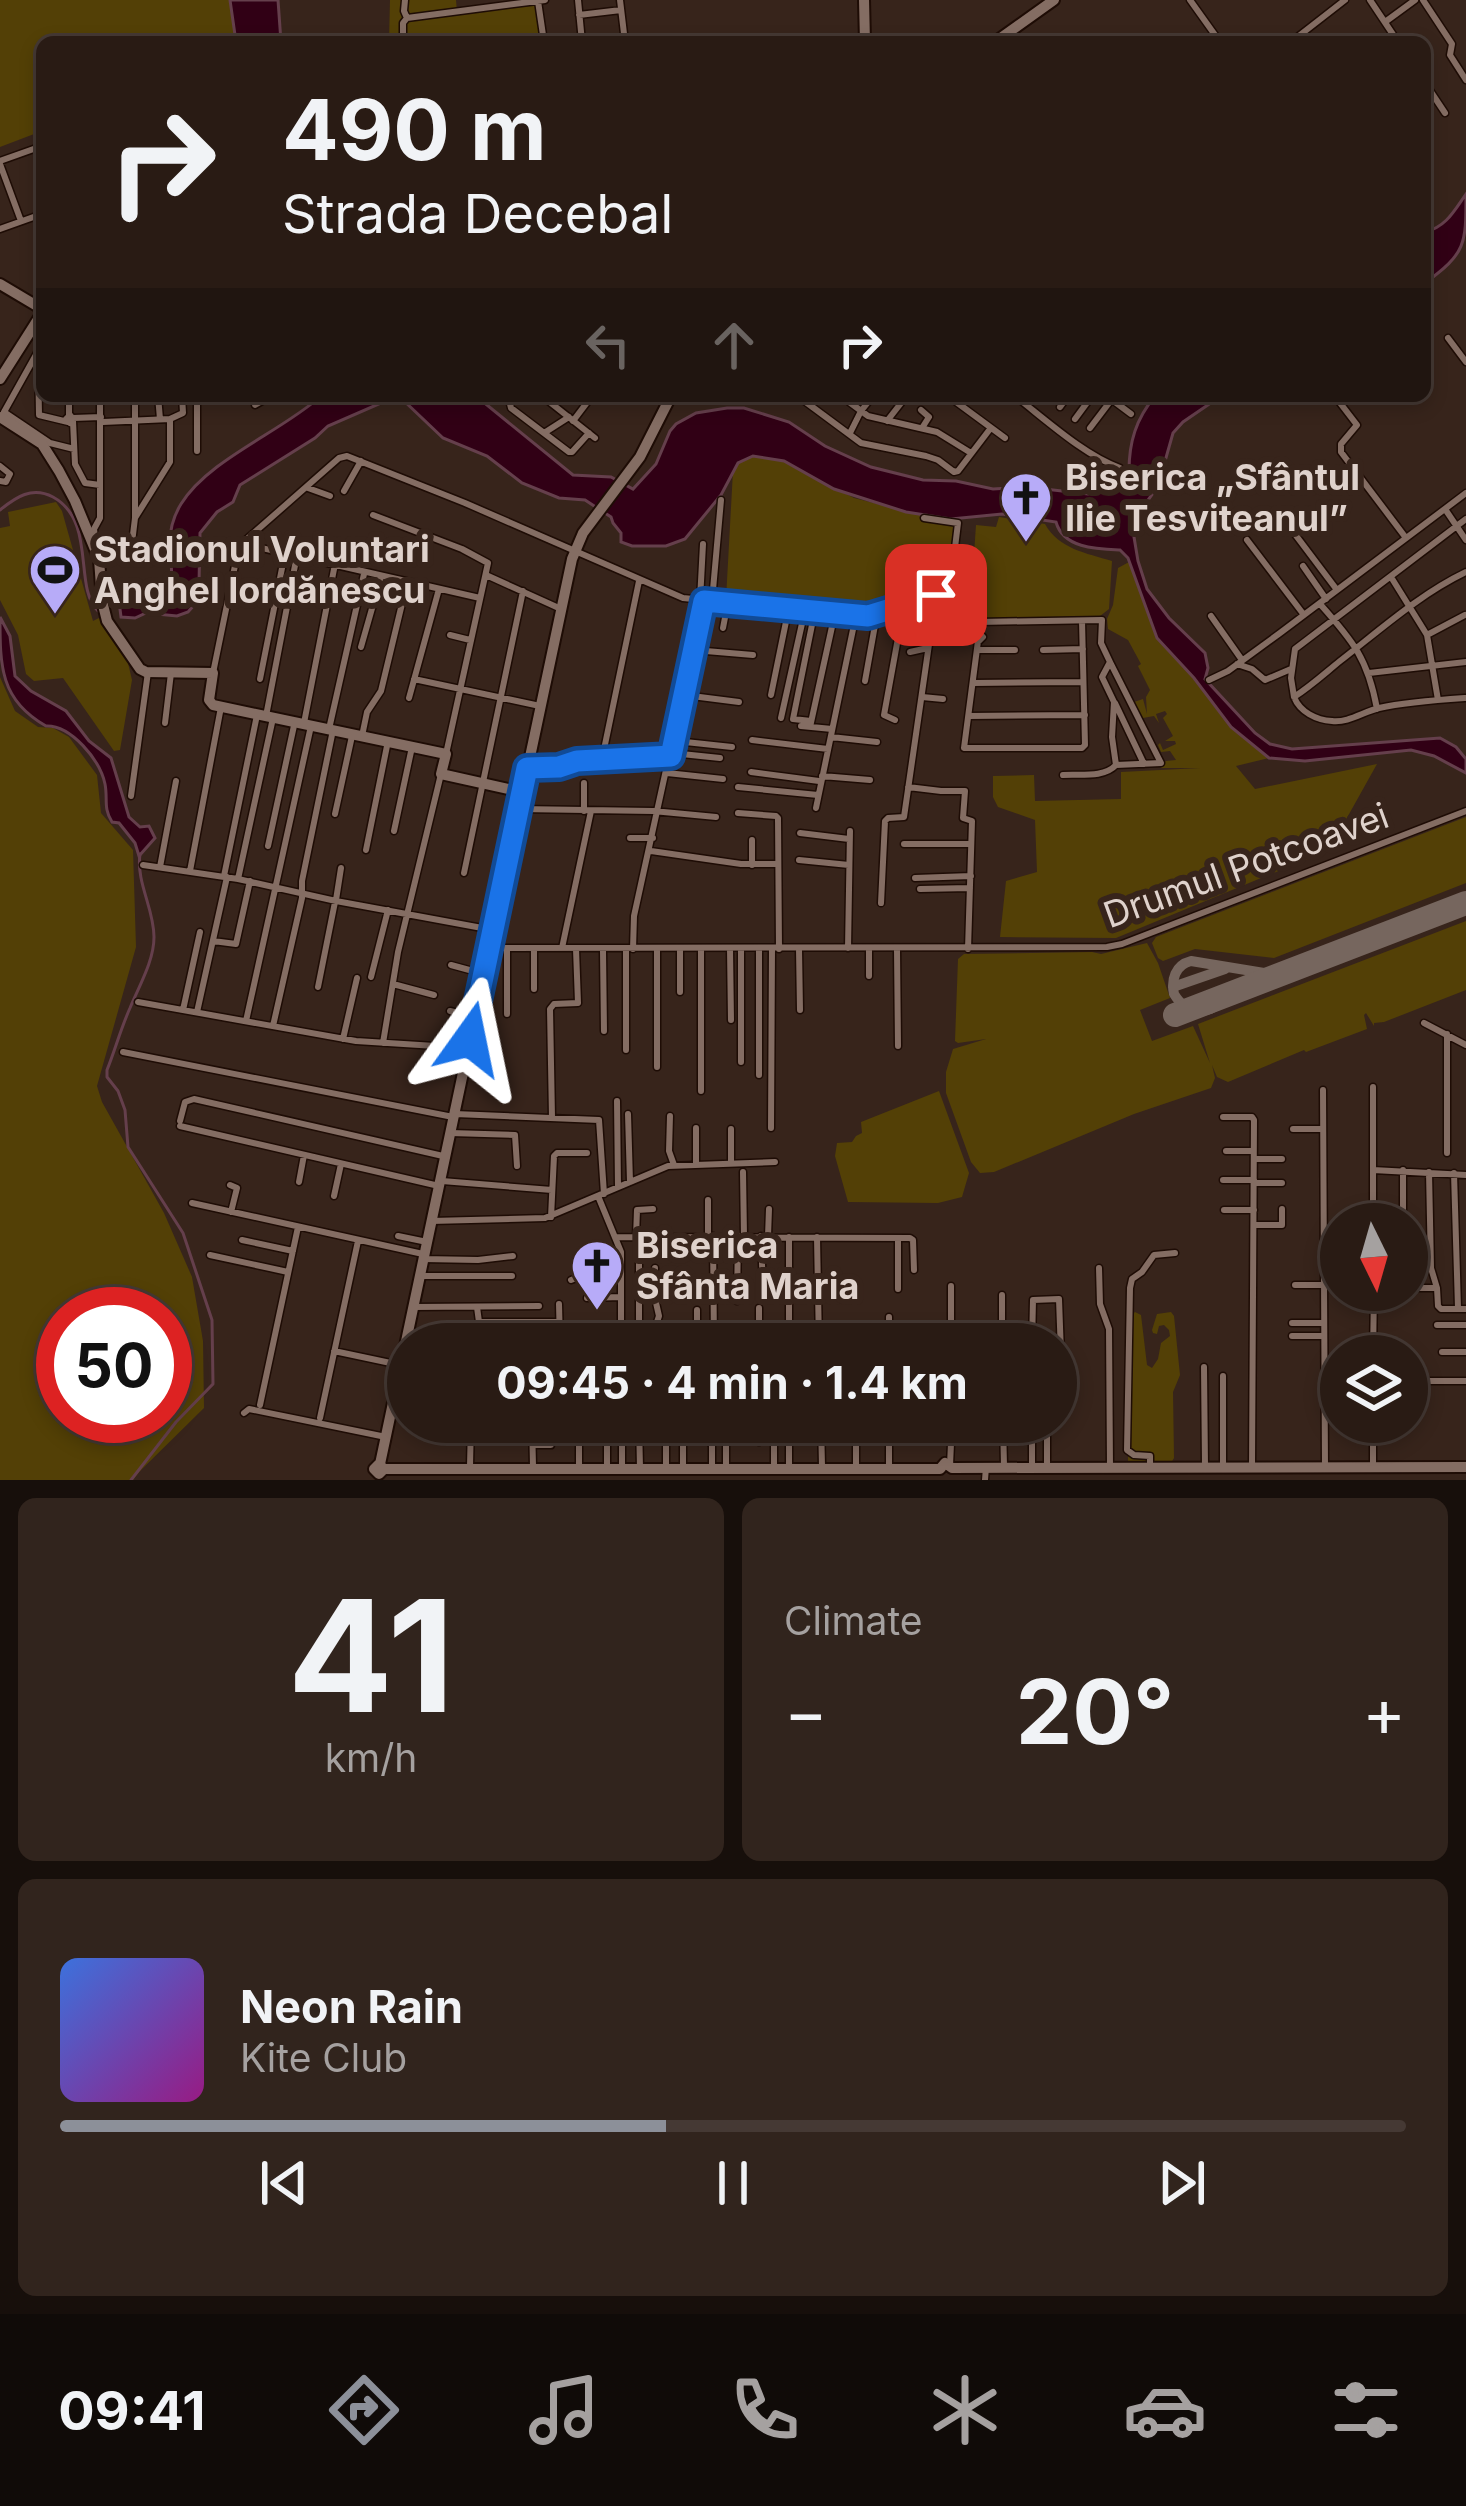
<!DOCTYPE html>
<meta charset="utf-8">
<style>
:root{--surface:#291b14;--page:#31241d;--text:#f1f3f6;--muted:#a5a1a0;--line:#453934;--accent:#8c9099}
body{margin:0;font-family:Inter,sans-serif;background:var(--page);color:var(--text);height:100vh;display:flex;flex-direction:column;font-size:45px;white-space:nowrap}
*{box-sizing:border-box;margin:0}
p{font-size:39px;color:var(--muted)}
.icon{flex:none;width:66px;height:66px;fill:none;stroke:currentColor;stroke-width:2;stroke-linecap:round;stroke-linejoin:round}
.map{position:relative;height:1480px;overflow:hidden}
.side{display:flex;flex-direction:column;gap:18px;padding:18px;background:#170f0b;flex:1}
.side>*{flex:none}
.guide{position:absolute;left:36px;top:36px;width:1395px;height:366px;border-radius:18px;box-shadow:0 6px 18px #0003,0 0 0 3px var(--line);background:#291b14;color:var(--text);overflow:hidden}
.needle{width:78px;rotate:175deg}
.tools{position:absolute;left:1320px;top:1203px;display:grid;gap:24px}
.tools a{display:grid;place-items:center;width:108px;height:108px;border-radius:50%;background:var(--surface);box-shadow:0 6px 18px #0003,0 0 0 3px var(--line);font-size:60px}
.speed{position:absolute;left:36px;top:1287px;display:flex;gap:24px;font-size:60px;font-weight:700;text-align:center}
.speed>*{display:grid;place-content:center;width:156px;height:156px;border-radius:50%;background:var(--surface);box-shadow:0 6px 18px #0003,0 0 0 3px var(--line);line-height:1}
.speed .limit{border:18px solid #d22;background:#fff;color:#111}
.pin{position:absolute;display:grid;place-items:center;width:102px;height:102px;color:#fff;margin:-51px;border-radius:24px;box-shadow:0 6px 18px #0006}
.me{position:absolute;width:132px;margin:-66px;rotate:12deg;stroke-linejoin:round;filter:drop-shadow(0 0 9px #0008)}
.turn{display:flex;align-items:center;gap:42px;height:252px;padding:0 48px;font-size:54px}
.turn .icon{width:156px;height:156px;stroke-width:2.5}
.turn b{display:block;font-size:84px;line-height:102px}
.lanes{display:flex;align-items:center;height:114px;padding:0 48px;background:#0003;justify-content:center;gap:60px;direction:ltr}
.lanes .off{opacity:.35}
.big{font-size:90px;font-weight:700;line-height:1.1}
.side .widget{flex:1;display:flex;flex-direction:column;justify-content:center;gap:18px;min-width:0;padding:0 42px;border-radius:18px;background:var(--page)}
.side .dial{align-items:center;gap:0}
.dial b{font-size:156px;line-height:1}
.song{display:flex;align-items:center;gap:36px}
.cover{width:144px;height:144px;border-radius:18px;background:linear-gradient(135deg,hsl(220 70% 55%),hsl(310 70% 35%))}
.played{height:12px;border-radius:6px;background:linear-gradient(90deg,var(--accent) 45%,var(--line) 45%)}
.keys{display:flex;justify-content:space-around;direction:ltr}
.heat{display:flex;justify-content:space-between;align-items:center;font-size:66px;direction:ltr}
.side .tiles{flex:1;display:grid;gap:18px;grid-template-columns:1fr 1fr}
.widget:last-child{grid-column:span 2}
.trip{position:absolute;left:387px;top:1323px;width:690px;height:120px;border-radius:60px;background:var(--surface);box-shadow:0 6px 18px #0003,0 0 0 3px var(--line);font-weight:700;line-height:120px;text-align:center}
.tabs{display:flex;height:192px;justify-content:space-around;align-items:center;background:#100b08;color:var(--muted)}
.tabs .icon{width:84px;height:84px}
.tabs .selected{color:var(--accent)}
.tabs b{font-size:54px;color:var(--text)}
.map>svg:first-child{display:block}
.green{fill:#534006;fill-rule:evenodd}
.water{fill:#310015;stroke:#653f4c;stroke-width:3}
.lines{fill:none;stroke-linecap:round;stroke-linejoin:round}
.stream{stroke:#653f4c;stroke-width:3}
.taxiway{stroke:#76665e;stroke-width:10}
.runway{stroke:#76665e;stroke-width:24}
.street-casing{stroke:#1e0c05;stroke-width:9}
.secondary-casing{stroke:#1e0c05;stroke-width:14}
.street{stroke:#846d63;stroke-width:6}
.secondary{stroke:#846d63;stroke-width:10}
.route-casing{stroke:#114b97;stroke-width:30}
.route{stroke:#1a73e8;stroke-width:21}
.labels{text-anchor:middle;stroke-width:12;stroke-linejoin:round;paint-order:stroke}
.poi-label{font-size:36px;font-weight:bold;fill:#dfd2cc;stroke:#37241b;text-anchor:start}
.street-label{font-size:36px;fill:#dfd2cc;stroke:#37241b}
</style>
<div class="map">
<svg width="1466" height="1480" viewBox="0 0 1466 1480">
<rect width="100%" height="100%" fill="#37241b"/>
<!-- green -->
<path class="green" d="M0,0H230L236,42H42V131L0,147Z
M390,0H456L457,12L536,4L541,42H389Z
M753,456L784,461L854,498L953,523L955,527L950,587L868,612L726,599L733,471L738,463Z
M56,502L62,511L93,621L101,617L133,660L128,663L132,680L120,750L114,751L63,678L34,681L26,674L18,635L0,600V528L10,526L8,512Z
M999,517L1045,524C1059,549 1086,553 1112,561L1109,609L1095,620L977,621L972,583L976,525L996,527Z
M1129,562L1157,638L1194,678L1231,727L1269,758L1236,766L1255,789L1377,764L1329,850L1116,938L1000,937L1006,881L1037,872L1035,820L998,807L993,797V776L1034,775L1035,801L1121,799V772L1200,768H1161L1160,765L1166,761L1176,760L1170,751L1161,752L1158,745L1160,743L1163,750L1176,744L1175,741H1165L1173,736L1163,718L1167,714L1165,711L1156,714L1159,723L1154,716L1143,718L1134,702L1143,699L1147,714L1146,697L1150,690L1138,666L1141,664L1128,640L1108,629L1107,619L1113,605L1118,568Z
M0,677L15,711L38,727L53,728L69,737L97,775L101,813L133,850L136,947L97,1086L102,1102L164,1213L192,1277L203,1341L204,1408L140,1471L133,1480H0ZM165,1314V1416H63V1314Z
M1466,817V883L1274,958L1195,949L1163,961L1158,958L1152,943L1156,937Z
M1466,921V990L1384,1022L1374,1023V1026L1366,1013L1364,1015L1367,1029L1306,1052L1304,1050L1228,1082L1217,1077L1212,1065L1215,1078L1211,1088L1134,1114L994,1172L980,1173L971,1162L946,1093V1072L953,1049L986,1039L958,1043L955,1041L958,959L964,954L1092,952L1101,954L1147,943L1158,963L1170,998L1140,1010L1152,1041L1193,1026L1210,1063L1198,1024Z
M939,1091L969,1173L962,1197L938,1203L848,1202L835,1156L837,1143L852,1142L856,1136L862,1133L861,1122Z
M1135,1312L1141,1315L1147,1365L1152,1368L1158,1359L1161,1343L1170,1336L1169,1330L1164,1325L1159,1326L1157,1334L1153,1333L1152,1330L1157,1314L1171,1312L1174,1316L1180,1375L1173,1392L1174,1458L1171,1463L1128,1461L1131,1316Z"/>
<!-- water -->
<path class="water" d="M230,0H278L281,42H236Z
M1466,194C1466,245 1466,253 1425,283V232C1446,227 1454,211 1466,194Z
M321,396H476L573,475L611,477L633,489L656,464L670,431L676,424L696,413L727,408H744L789,422L825,446L871,467L923,480L956,481L993,489L1027,487L1088,494L1121,481L1129,471C1129,442 1136,419 1155,396H1221L1183,422L1173,433L1158,486L1141,510L1134,537L1138,561L1147,589L1169,618L1205,653L1208,668L1205,679L1255,733L1270,744L1292,749L1440,738L1456,747L1466,759V773L1434,756L1411,750L1305,761L1269,758L1231,727L1194,678L1157,638L1128,558L1120,550C1096,549 1063,548 1056,522L1002,514L951,519L906,512L834,489L784,461L753,456L738,463L721,495L685,539L666,546H632L621,542V533L613,523L611,517L585,500L559,498L522,483L487,456L443,438L403,400L390,399L328,426L315,438L240,485L233,502L217,512L200,533L199,584L195,604L188,612L177,616L146,613L135,618L121,617L120,609L129,601H141V593L151,590L152,595L157,597C177,585 171,568 170,548C169,532 173,517 181,504C209,459 281,432 321,396Z
M0,617L10,636L15,676L31,691L66,711L89,741L111,758L129,817L140,827L149,826L155,838L139,856L135,843L119,823L112,822C103,808 108,799 105,784C100,760 71,725 46,726C0,700 0,666 0,617Z"/>
<g class="lines">
<!-- stream -->
<path class="stream" d="M0,510C16,497 32,486 53,497C97,521 73,588 98,611
M131,1480L176,1422L213,1384L212,1320L183,1233L128,1147L125,1110L118,1091L107,1077V1070C115,1050 121,1028 130,1008C139,986 154,961 154,937C154,908 136,883 140,854"/>
<!-- taxiway -->
<path class="taxiway" d="M1173,987L1225,969
M1227,995C1211,1016 1188,1017 1174,994C1171,980 1175,965 1191,961L1264,973L1285,972"/>
<!-- runway -->
<path class="runway" d="M1175,1015L1466,903"/>
<!-- street casing -->
<g class="street-casing">
<path id="street" d="M405,0L404,11L407,18
M578,0L582,42
M620,0L625,42
M1190,0L1220,42
M1370,0L1398,42
M1423,0L1452,44L1450,55L1466,80
M538,1L544,42
M579,15L621,10
M1385,22L1415,0
M403,42V23L407,18L545,0
M1291,42L1345,0
M1425,83L1445,113
M0,161L42,146
M0,164L21,221
M0,229L42,214
M1448,338L1466,362
M42,344L4,412L50,443L74,449
M38,356L39,415L68,422
M158,396L160,419
M254,396L255,405L271,396
M517,396L510,404L511,408L569,452H572L589,433
M542,396L595,438
M785,396L803,400L861,443L926,456L938,460L954,472L958,471L990,429
M841,396L868,416L937,432L971,453
M948,396L1005,438
M1015,396C1046,420 1084,455 1120,468
M1107,396L1131,414
M1337,399L1357,425L1341,444V452L1406,538
M1060,407L1068,396
M921,410L929,417L922,428
M69,415V396
M70,415L73,419L70,423L66,419Z
M73,418L101,417
M1075,419L1092,396
M73,421L75,464L85,483L100,485
M573,421L592,396
M887,421L905,398
M103,422L170,419L183,413L182,396
M1090,428L1112,399
M544,433L569,417
M850,433L861,411L873,396
M197,451V396
M0,466L10,474L6,482L0,481
M308,488L330,496
M344,491L361,461
M1445,509L1466,540
M1279,513L1337,590
M373,515L462,549L488,563L446,754
M135,518L170,462V419
M924,518L958,523L953,564L957,588
M95,537L94,529L100,518V396
M1247,540L1304,615
M244,544L480,598
M100,549L104,556L110,557L132,543L135,518V396
M1303,566L1326,599
M1466,572C1420,594 1380,630 1340,661C1324,674 1311,686 1294,697C1300,712 1316,720 1332,721C1348,723 1363,712 1379,708C1407,702 1437,700 1466,698
M486,575L561,609
M1391,577L1427,635L1438,700
M700,600L703,544
M712,601L721,500
M1320,604C1353,641 1368,659 1377,709
M1211,616L1242,660
M723,628L728,602
M978,632L983,637L979,641L974,637Z
M450,635L470,640
M1427,635L1465,615
M978,641L964,748H1082L1085,745L1082,621
M361,647L381,577
M694,650L753,655
M977,650H1015
M1043,650L1083,649
M910,652L928,648
M1237,664L1252,669L1265,680L1291,669
M213,673L239,546L339,458L347,456L465,503L683,598L864,616L968,585L973,616L978,622L1102,620L1101,643L1110,662L1102,677L1114,702L1112,737L1116,765
M1369,673L1466,662
M260,679L285,553
M414,679L540,706
M1209,680L1228,671L1280,633L1466,493
M865,681L877,614
M973,683L1083,682
M684,695L739,702
M771,695L789,607
M922,697L943,699
M1294,697L1291,678L1295,649L1466,519
M409,698L439,589
M1115,703L1144,764
M266,716L297,555
M969,716L1085,715
M781,718L805,610
M895,720L884,715L904,605
M811,721L793,719L815,610
M165,723L171,673
M304,723L335,564
M801,726L832,729
M810,727L835,613
M329,729L364,574
M362,736L367,712L381,691L407,583
M831,737L877,742
M752,740L828,749
M676,741L732,747
M672,753L720,758
M602,759L639,581
M527,768L558,767L576,761L671,756
M751,772L819,781
M667,773L723,779
M1063,775C1081,774 1104,778 1116,765L1161,763L1110,662
M822,776L870,780
M738,787L818,795
M908,787L941,791H965L963,818L972,821L968,949
M131,796L148,672
M816,808L856,615
M519,809L653,811L716,817
M584,811V783
M738,813L776,816L778,818L779,949
M335,814L352,736
M394,831L412,747
M800,833L849,839
M630,838H653
M752,840V865
M904,844H971
M268,846L295,721
M366,850L388,741
M651,851L741,864H778
M799,860L849,865
M143,865L238,879L336,901L493,930
M160,867L176,781
M190,871L221,707
M464,873L523,591
M224,876L257,715
M915,878L971,876
M238,879L273,718
M920,889L970,888
M336,900L341,868
M881,903L885,821L888,818L904,817L936,596
M213,941L236,944L250,881
M489,948L1107,947L1122,944L1466,811
M562,948L591,811
M848,948L850,831
M507,949V1014
M534,949V989
M626,949V1050
M633,949L634,916L703,601
M730,949L731,1020
M741,949V1062
M759,949V1075
M799,949L800,1010
M869,949V976
M897,949L898,1046
M603,951L604,1031
M657,951V1067
M451,965L484,974
M371,977L388,910
M393,984L434,995
M318,987L335,902
M680,992V949
M138,1002L356,1041L467,1048
M183,1010L200,932
M450,1011L475,1017
M197,1012L227,877
M246,1021L311,726
M1424,1023L1466,1045
M273,1026L302,898V881L333,730
M343,1039L357,978
M383,1043L398,952L441,774
M123,1052L453,1117
M1323,1090L1325,1465
M701,1091V949
M617,1101L618,1187
M455,1114L599,1120L604,1194
M628,1114L630,1182
M670,1116L669,1151L674,1165
M552,1117L550,1009L554,1004L578,1003L576,949
M1223,1117H1252L1254,1120L1252,1467
M180,1121L185,1102L194,1099L443,1156
M180,1126L439,1186
M696,1128V1164
M771,1128L772,949
M731,1129V1163
M1293,1129H1323
M450,1133L515,1135L517,1166
M1226,1151H1253
M1447,1153V1034
M1254,1159H1282
M1373,1170L1466,1175
M743,1172L744,1236
M1429,1172L1431,1268L1437,1288L1438,1306L1441,1309H1466
M1454,1173L1458,1308
M1223,1180H1254
M442,1181L552,1190
M299,1182L304,1155
M1256,1183H1282
M230,1185L237,1188L231,1212
M334,1196L341,1164
M598,1196L621,1252V1344
M192,1203L423,1254
M1224,1210H1254
M551,1217L554,1156L557,1153H587
M431,1221L545,1218L668,1166L775,1162
M1373,1224V1087
M1403,1224V1170
M1254,1225H1282V1209
M398,1236L427,1242
M708,1236V1200
M713,1236L714,1344
M761,1236L763,1290
M768,1236L769,1209
M616,1237L910,1238L913,1240L914,1270
M636,1237L637,1210L653,1209
M639,1237V1344
M789,1237V1344
M817,1237L819,1344
M242,1240L293,1251
M210,1255L288,1272
M423,1259L478,1260L513,1256
M1099,1268L1100,1304L1109,1329L1110,1467
M420,1276H512
M571,1280L621,1261
M1295,1285H1324
M951,1286V1344
M1407,1288H1437
M898,1289V1239
M1002,1295V1344
M587,1298L621,1297
M737,1301L738,1236
M559,1304L560,1344
M413,1307L539,1306
M477,1307L479,1322H556
M697,1310V1344
M889,1317V1344
M1292,1323H1324
M1437,1325H1466
M1292,1336H1324
M604,1341V1344
M653,1344L654,1331L659,1316L654,1294L655,1268
M759,1344V1308
M1032,1344L1033,1300L1059,1299L1061,1354L1056,1356
M334,1351L400,1365
M1374,1352L1395,1351
M1442,1352H1466
M1373,1356L1374,1290
M1204,1367L1205,1466
M1223,1376V1467
M1429,1381H1466
M260,1405L298,1227
M1056,1412L1061,1409L1060,1376
M244,1413L249,1409L386,1437
M320,1418L358,1241
M532,1422L533,1466
M579,1422V1466
M607,1422V1466
M622,1422V1469
M639,1422L640,1468
M666,1422V1466
M726,1422V1466
M774,1422V1466
M789,1422V1468
M821,1422L822,1466
M856,1422V1466
M889,1422V1466
M1003,1422L1004,1466
M1032,1422V1466
M1373,1422V1466
M713,1434L716,1440L710,1443L707,1438Z
M759,1442V1422
M712,1443V1468
M534,1445H551L553,1435L557,1434
M950,1465L952,1422
M470,1466L471,1422
M683,1466V1422
M1047,1467V1422
M1150,1467V1456L1134,1455L1127,1450L1130,1288L1132,1279L1142,1272L1154,1255L1175,1253
M985,1480L986,1467"/>
</g>
<!-- secondary casing -->
<g class="secondary-casing">
<path id="secondary" d="M864,0L865,42
M995,42L1054,0
M0,284L37,306
M0,379L42,313
M0,417L42,444L59,471L75,501L99,559L102,601L107,621L140,669L146,672L213,673L209,700L213,705L446,754L441,774L522,792
M379,1464L384,1469L379,1474L374,1469Z
M380,1464L572,559L583,533L640,457L671,396
M384,1469H940L945,1463L952,1468L1466,1467"/>
</g>
<!-- street -->
<use href="#street" class="street"/>
<!-- secondary -->
<use href="#secondary" class="secondary"/>
</g>
<g class="lines">
<!-- route casing -->
<g class="route-casing">
<path id="route" d="M470,1039L527,768L559,767L577,761L671,756L704,601L868,616L936,595"/>
</g>
<!-- route -->
<use href="#route" class="route"/>
</g>
<!-- icons -->
<defs>
<g id="church-pin" transform="scale(2.7)"><path d="M0 17L-7.5 6A9.5 9.5 0 1 1 7.5 6Z" fill="#b7abf8" stroke="#37241b"/><path d="M-1.2-6h2.4v3.5h3.3v2.4h-3.3V6h-2.4V-.1h-3.3v-2.4h3.3Z" fill="#111"/></g>
<g id="stadium-pin" transform="scale(2.7)"><path d="M0 17L-7.5 6A9.5 9.5 0 1 1 7.5 6Z" fill="#b7abf8" stroke="#37241b"/><path d="M0-5a6.5 5 0 1 0 0 10a6.5 5 0 1 0 0-10ZM-3.5-1.8h7v3.6h-7Z" fill="#111"/></g>
</defs>
<g fill-rule="evenodd">
<use href="#church-pin" x="1026" y="498"/>
<use href="#stadium-pin" x="55" y="570"/>
<use href="#church-pin" x="597" y="1266"/>
</g>
<g class="labels">
<!-- poi labels -->
<g class="poi-label">
<text x="1065" y="490">Biserica „Sfântul<tspan x="1065" dy="41">Ilie Tesviteanul”</tspan></text>
<text x="94" y="562">Stadionul Voluntari<tspan x="94" dy="41">Anghel Iordănescu</tspan></text>
<text x="636" y="1258">Biserica<tspan x="636" dy="41">Sfânta Maria</tspan></text>
</g>
<!-- street labels -->
<g class="street-label">
<text transform="translate(1246 865) rotate(-20)" y="13">Drumul Potcoavei</text>
</g>
</g>
</svg>
<div class="tools">
<a><svg class="needle" viewBox="-14 -14 28 28"><path d="M0-13l5 13h-10z" fill="#e53935"/><path d="M0 13l5-13h-10z" fill="#a5a1a0"/></svg></a>
<a><svg class="icon" aria-label="layers" viewBox="0 0 24 24"><path d="M12 4l9 5-9 5-9-5zM3 14l9 5 9-5"/></svg></a>
</div>
<div class="speed"><div class="limit">50</div></div>
<div class="pin" style="left:936px;top:595px;background:#d93025"><svg class="icon" aria-label="arrive" viewBox="0 0 24 24"><path d="M6 21V4h12l-3 4 3 4H6"/></svg></div>
<svg class="me" style="left:470px;top:1039px" viewBox="-20 -20 40 40"><path d="M0-17L14 15 0 8-14 15z" fill="#1a73e8" stroke="#fff" stroke-width="4"/></svg>
<div class="trip">09:45 · 4 min · 1.4 km</div>
<div class="guide">
<div class="turn"><svg class="icon" aria-label="right" viewBox="0 0 24 24"><path d="M7 20v-9h11M14 6l5 5-5 5"/></svg><div><b>490 m</b>Strada Decebal</div></div>
<div class="lanes"><svg class="icon off" aria-label="left" viewBox="0 0 24 24"><path d="M17 20v-9H6M10 6l-5 5 5 5"/></svg><svg class="icon off" aria-label="ahead" viewBox="0 0 24 24"><path d="M12 20V5M6 11l6-6 6 6"/></svg><svg class="icon" aria-label="right" viewBox="0 0 24 24"><path d="M7 20v-9h11M14 6l5 5-5 5"/></svg></div>
</div>
</div>
<section class="side">
<div class="tiles">
<div class="widget dial"><b>41</b><p>km/h</p></div>
<div class="widget"><p>Climate</p>
<div class="heat"><a>−</a><b class="big">20°</b><a>+</a></div>
</div>
<div class="widget">
<div class="song"><i class="cover"></i><div><b>Neon Rain</b><p>Kite Club</p></div></div>
<div class="played"></div>
<div class="keys"><svg class="icon" aria-label="previous" viewBox="0 0 24 24"><path d="M18 5L8 12l10 7zM5 5v14"/></svg><svg class="icon" aria-label="pause" viewBox="0 0 24 24"><path d="M8 5v14M16 5v14"/></svg><svg class="icon" aria-label="next" viewBox="0 0 24 24"><path d="M6 5l10 7-10 7zM19 5v14"/></svg></div>
</div>
</div>
</section>
<nav class="tabs">
<b>09:41</b>
<svg class="icon selected" aria-label="directions" viewBox="0 0 24 24"><path d="M12 3l9 9-9 9-9-9zM9 14v-3h6M13 9l2 2-2 2"/></svg>
<svg class="icon" aria-label="music" viewBox="0 0 24 24"><path d="M9 18V5l10-2v13"/><circle cx="6" cy="18" r="3"/><circle cx="16" cy="16" r="3"/></svg>
<svg class="icon" aria-label="phone" viewBox="0 0 24 24"><path d="M5 4h4l2 5-3 2q2 4 5 5l2-3 5 2v4C11 20 4 13 5 4z"/></svg>
<svg class="icon" aria-label="climate" viewBox="0 0 24 24"><path d="M12 3v18M4 7l16 10M4 17L20 7"/></svg>
<svg class="icon" aria-label="car" viewBox="0 0 24 24"><path d="M5 17H2v-5l4-1 3-4h7l3 4 3 1v5h-3M9 17h6M6 11h13"/><circle cx="7" cy="17" r="2"/><circle cx="17" cy="17" r="2"/></svg>
<svg class="icon" aria-label="filters" viewBox="0 0 24 24"><path d="M4 7h16M4 17h16"/><circle cx="9" cy="7" r="2"/><circle cx="15" cy="17" r="2"/></svg>
</nav>
